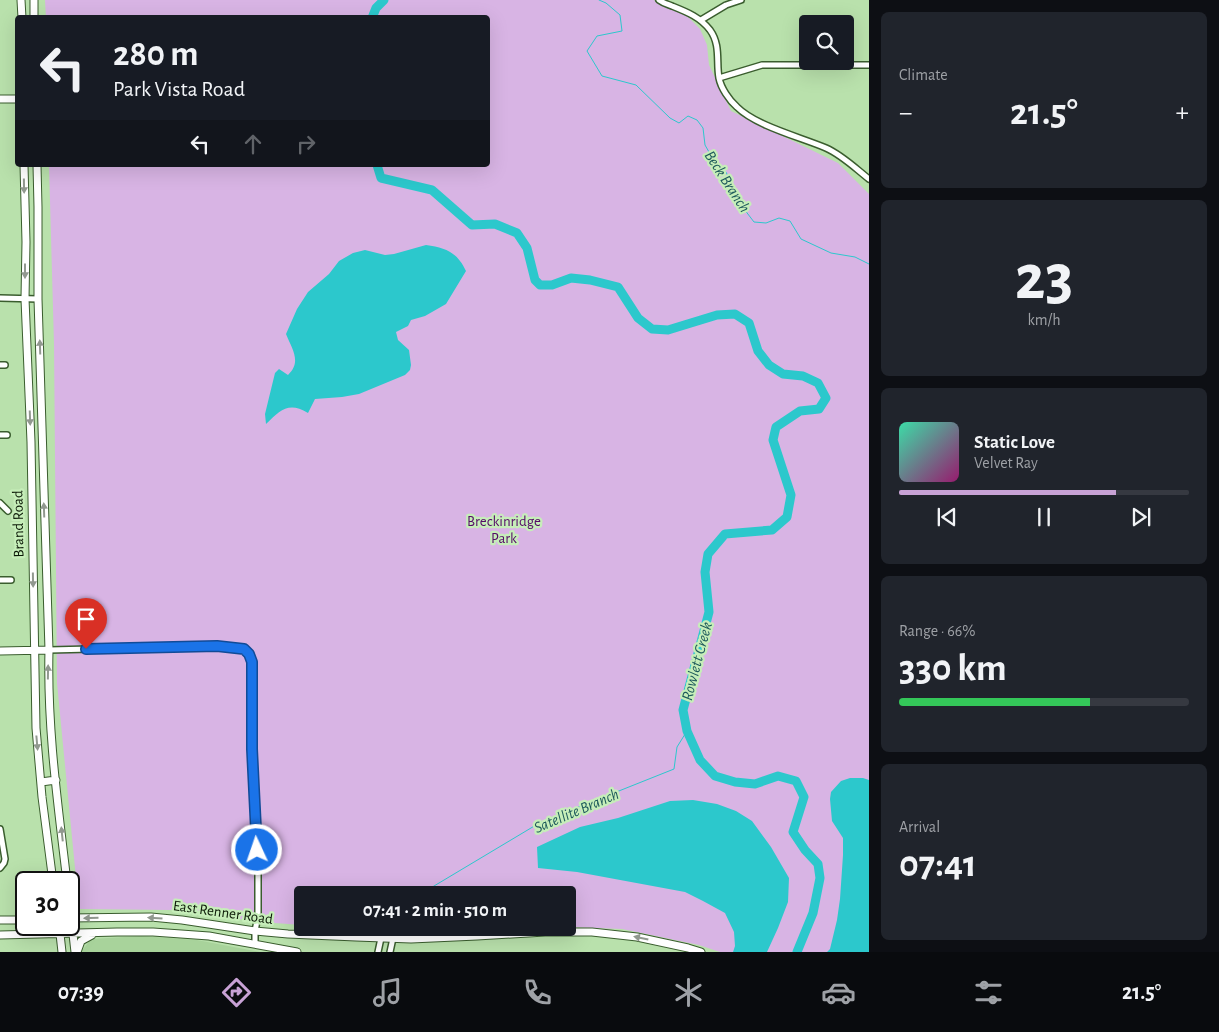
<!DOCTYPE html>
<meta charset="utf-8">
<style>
:root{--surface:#171b24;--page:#20242c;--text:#f1f3f6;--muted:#9ea1a6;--line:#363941;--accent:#c8a2d5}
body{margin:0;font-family:"Alegreya Sans",sans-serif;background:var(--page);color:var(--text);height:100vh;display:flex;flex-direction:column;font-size:19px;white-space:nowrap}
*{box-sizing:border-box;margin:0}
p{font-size:16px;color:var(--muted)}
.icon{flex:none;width:28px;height:28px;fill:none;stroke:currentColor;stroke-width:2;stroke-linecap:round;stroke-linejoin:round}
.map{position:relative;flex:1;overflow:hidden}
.panel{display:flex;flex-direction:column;gap:12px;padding:12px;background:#0d0f14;width:350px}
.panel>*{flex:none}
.guide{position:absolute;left:15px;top:15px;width:475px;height:152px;border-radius:5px;box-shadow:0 5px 20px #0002;background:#171b24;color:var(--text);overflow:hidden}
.buttons{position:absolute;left:799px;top:15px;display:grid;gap:10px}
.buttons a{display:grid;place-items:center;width:55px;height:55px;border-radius:5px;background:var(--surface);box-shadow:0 5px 20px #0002;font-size:25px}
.speed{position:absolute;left:15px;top:871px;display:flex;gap:10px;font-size:25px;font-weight:700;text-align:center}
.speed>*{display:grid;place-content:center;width:65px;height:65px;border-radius:50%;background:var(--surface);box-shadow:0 5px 20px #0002;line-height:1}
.speed .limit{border:2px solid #111;border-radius:8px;background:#fff;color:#111}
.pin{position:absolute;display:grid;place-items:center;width:42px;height:42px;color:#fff;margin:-51px -21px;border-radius:50% 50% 50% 0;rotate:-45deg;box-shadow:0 0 5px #0007}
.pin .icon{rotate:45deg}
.me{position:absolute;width:55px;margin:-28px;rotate:357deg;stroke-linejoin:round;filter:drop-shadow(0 0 4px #0008)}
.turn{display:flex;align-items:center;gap:18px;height:105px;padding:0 15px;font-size:22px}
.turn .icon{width:65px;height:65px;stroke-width:2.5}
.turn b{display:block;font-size:35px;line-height:42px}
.lanes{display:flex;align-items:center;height:48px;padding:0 15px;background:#0003;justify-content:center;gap:25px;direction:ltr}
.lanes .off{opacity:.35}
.big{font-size:38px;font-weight:700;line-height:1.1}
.panel .widget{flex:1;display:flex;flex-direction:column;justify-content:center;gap:8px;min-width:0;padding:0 18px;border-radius:8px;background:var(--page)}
.panel .dial{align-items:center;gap:0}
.dial b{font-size:65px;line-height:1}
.song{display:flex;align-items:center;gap:15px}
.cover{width:60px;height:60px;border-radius:8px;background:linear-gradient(135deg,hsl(160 70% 55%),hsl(320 70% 35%))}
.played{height:5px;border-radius:2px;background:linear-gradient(90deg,var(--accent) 75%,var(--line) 75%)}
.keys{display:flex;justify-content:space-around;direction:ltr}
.heat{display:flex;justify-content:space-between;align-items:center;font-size:28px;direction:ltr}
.charge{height:8px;border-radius:4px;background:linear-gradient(90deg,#34c759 66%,var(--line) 0)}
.trip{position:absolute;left:294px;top:886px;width:282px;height:50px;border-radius:5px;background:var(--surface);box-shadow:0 5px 20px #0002;font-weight:700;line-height:50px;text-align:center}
.dock{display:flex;height:80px;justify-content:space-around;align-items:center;background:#090b0e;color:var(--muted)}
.dock .icon{width:35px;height:35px}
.dock .active{color:var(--accent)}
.dock b{font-size:22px;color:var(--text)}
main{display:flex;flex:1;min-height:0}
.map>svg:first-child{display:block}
.built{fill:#a8d39b}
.green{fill:#d8b4e4}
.water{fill:#2cc8cc}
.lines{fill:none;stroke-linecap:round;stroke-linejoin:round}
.stream{stroke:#2cc8cc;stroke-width:1}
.river{stroke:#2cc8cc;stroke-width:9}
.street-casing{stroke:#3a5d2e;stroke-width:8}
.secondary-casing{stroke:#3a5d2e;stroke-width:9}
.street{stroke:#fff;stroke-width:5}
.secondary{stroke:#fff;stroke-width:7}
.oneway{fill:#91988f}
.route-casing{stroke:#114b97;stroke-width:12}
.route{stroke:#1a73e8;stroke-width:9}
.labels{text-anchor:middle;stroke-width:4.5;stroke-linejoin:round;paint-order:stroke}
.park-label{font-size:15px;fill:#550a67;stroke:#c6eeb9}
.street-label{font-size:15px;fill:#0b1906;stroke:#c6eeb9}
.water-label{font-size:16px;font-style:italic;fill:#1d595b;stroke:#c6eeb9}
</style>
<main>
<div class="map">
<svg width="869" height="952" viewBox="0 0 869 952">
<rect width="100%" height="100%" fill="#b9e1ac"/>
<!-- built -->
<path class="built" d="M141,936L197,940L260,952H81L91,939Z"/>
<!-- green -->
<path class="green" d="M45,0H654L659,4L683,12L700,29L707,45L709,65L731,111L838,163L869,194V952H720L699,945L622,929L568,927V895H302V925L261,922L171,910L79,909L57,683L54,344L49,165H488V18H46Z
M329,928H535L411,934Z"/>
<!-- water -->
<path class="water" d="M426,245C446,248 457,252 466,271L446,304L425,316L411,320L408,326L396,332L398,340L409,350L411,365L410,370L405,375L359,394L342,397L315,399L308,413C288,401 280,411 266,424L265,414L275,373L279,369L288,375C302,362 292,349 286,334L297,309L308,292L329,274L339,261L353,253L365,250L385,255L394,254Z
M850,778H863L869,780V952H827L830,949L837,920L840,899L843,855V838L832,821L830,799L831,792L841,781Z
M693,800L717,804L736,811L752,821L771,847L789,878L788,902L778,928L767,952H733L735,946L734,932L725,913L703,901L685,892L577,872L538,868L537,847L580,827L618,818L670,801Z"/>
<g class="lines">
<!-- stream -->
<path class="stream" d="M599,0L606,3L620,15L622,31L597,36L587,51L602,76L636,85L670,118L679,123L688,116L697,120L703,128L705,145L713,159L726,172L741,205L754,222L766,223L779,218L790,221L801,239L831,253L855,257L869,264
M419,895L541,822L674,769L677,747L687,731
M330,931L341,928"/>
<!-- river -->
<path class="river" d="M372,18L376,8L384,0
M377,165L381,178L432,190L472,225L495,224L517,233L527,248L535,280L540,285H552L571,278L590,280L618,287L638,318L652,329L668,330L717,315L735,314L749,323L758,351L769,365L783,374L803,376L818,383L826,398L819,409L800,411L776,427L773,440L791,495L787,517L772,530L725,534L708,554L705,572L709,612L683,710L687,731L700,760L715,776L735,782L755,784L778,776L796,781L804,797L793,832L805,850L818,864L820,878L813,913L797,952"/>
<!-- street casing -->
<g class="street-casing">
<path id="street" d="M659,0C663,3 667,4 672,6C687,12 700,17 710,30C721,45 716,62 719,78C721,88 729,100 737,107C756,126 800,137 826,148C842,155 855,168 869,179
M701,20L726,5L741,0
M719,78L762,65H869
M0,298L38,299
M0,365H5
M0,435H7
M0,503L8,511
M0,580H11
M49,650L217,646L244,649L249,654L252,662V749L258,874V916L255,931V944
M0,829L5,859L4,863L0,868
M378,952L381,938
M390,952L393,938"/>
</g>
<!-- secondary casing -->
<g class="secondary-casing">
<path id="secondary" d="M21,0L22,18
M34,18V0
M0,99H18
M24,165L26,242L25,299L31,442L36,728L42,797L53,882
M37,165L38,207V299L49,650C47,728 58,805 67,882
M0,651L49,650
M41,782L56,780
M69,899L75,952
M69,918L151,917L182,920L255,931L288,934L356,937L411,939L477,936L545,932H592L637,937L688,948L701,952
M0,920H26
M59,925L62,952
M0,935L117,932H153L209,936L297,952
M77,952L81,941L92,935"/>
</g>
<!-- street -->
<use href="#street" class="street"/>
<!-- secondary -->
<use href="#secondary" class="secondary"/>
</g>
<!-- one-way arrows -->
<defs><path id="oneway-solid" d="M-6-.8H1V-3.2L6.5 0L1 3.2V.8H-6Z" transform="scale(1.25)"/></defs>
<g class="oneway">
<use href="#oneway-solid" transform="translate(24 186) rotate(89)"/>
<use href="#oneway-solid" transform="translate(25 271) rotate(90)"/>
<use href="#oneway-solid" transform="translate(40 347) rotate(-92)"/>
<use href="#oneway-solid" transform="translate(30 418) rotate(88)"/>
<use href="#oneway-solid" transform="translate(44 510) rotate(-92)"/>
<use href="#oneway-solid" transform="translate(33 580) rotate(89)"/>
<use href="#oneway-solid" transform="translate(48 672) rotate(-89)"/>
<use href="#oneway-solid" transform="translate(37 743) rotate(85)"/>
<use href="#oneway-solid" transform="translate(62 834) rotate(-96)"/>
<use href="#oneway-solid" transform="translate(91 918) rotate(179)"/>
<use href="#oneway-solid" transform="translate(155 918) rotate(-177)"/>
<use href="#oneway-solid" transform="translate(641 938) rotate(-168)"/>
</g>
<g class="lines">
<!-- route casing -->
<g class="route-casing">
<path id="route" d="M86,649L217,646L244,649L249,654L252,662V749L257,850"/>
</g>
<!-- route -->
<use href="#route" class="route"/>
</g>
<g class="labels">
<!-- park labels -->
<g class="park-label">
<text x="504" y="526">Breckinridge<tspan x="504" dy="17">Park</tspan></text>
</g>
<!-- street labels -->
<g class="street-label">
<text transform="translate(18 524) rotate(-91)" y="5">Brand Road</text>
<text transform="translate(223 912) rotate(8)" y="5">East Renner Road</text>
</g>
<!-- water labels -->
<g class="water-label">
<text transform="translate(728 181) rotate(57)" y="6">Beck Branch</text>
<text transform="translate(696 661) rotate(-75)" y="6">Rowlett Creek</text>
<text transform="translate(576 810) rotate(-23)" y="6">Satellite Branch</text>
</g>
</g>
</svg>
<div class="buttons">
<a><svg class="icon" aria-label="search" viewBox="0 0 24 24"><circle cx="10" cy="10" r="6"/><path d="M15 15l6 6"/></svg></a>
</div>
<div class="speed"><div class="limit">30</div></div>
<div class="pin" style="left:86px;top:649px;background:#d93025"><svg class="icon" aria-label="arrive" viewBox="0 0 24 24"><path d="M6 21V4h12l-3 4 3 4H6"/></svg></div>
<svg class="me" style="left:257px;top:850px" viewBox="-20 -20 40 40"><circle r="17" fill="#1a73e8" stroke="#fff" stroke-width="3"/><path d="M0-11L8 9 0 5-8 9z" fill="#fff"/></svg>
<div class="trip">07:41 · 2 min · 510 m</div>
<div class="guide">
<div class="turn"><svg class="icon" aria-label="left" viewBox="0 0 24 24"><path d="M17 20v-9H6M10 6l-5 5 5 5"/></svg><div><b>280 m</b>Park Vista Road</div></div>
<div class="lanes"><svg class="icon" aria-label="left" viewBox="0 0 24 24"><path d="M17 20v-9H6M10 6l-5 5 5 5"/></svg><svg class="icon off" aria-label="ahead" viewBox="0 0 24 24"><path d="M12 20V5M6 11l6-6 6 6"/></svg><svg class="icon off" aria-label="right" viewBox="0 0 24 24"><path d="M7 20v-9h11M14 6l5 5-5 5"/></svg></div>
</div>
</div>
<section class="panel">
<div class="widget"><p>Climate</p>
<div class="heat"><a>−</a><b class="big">21.5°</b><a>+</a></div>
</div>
<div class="widget dial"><b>23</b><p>km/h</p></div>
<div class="widget">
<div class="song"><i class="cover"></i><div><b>Static Love</b><p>Velvet Ray</p></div></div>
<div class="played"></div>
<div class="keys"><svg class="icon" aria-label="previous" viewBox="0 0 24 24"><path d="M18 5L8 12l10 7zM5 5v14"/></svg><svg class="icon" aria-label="pause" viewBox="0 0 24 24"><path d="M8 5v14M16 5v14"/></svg><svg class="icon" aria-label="next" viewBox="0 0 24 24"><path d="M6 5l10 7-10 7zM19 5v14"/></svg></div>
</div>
<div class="widget"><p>Range · 66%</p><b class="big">330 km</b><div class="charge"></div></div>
<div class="widget"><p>Arrival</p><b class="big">07:41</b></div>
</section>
</main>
<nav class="dock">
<b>07:39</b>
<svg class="icon active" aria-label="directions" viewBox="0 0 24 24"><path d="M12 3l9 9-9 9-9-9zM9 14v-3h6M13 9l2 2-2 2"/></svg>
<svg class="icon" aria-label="music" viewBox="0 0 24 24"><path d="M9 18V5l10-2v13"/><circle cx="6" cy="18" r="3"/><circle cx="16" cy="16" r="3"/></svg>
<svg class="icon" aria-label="phone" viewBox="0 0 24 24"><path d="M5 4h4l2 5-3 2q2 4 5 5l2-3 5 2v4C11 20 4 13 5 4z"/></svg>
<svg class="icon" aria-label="climate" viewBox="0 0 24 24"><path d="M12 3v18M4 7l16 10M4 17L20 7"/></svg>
<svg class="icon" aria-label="car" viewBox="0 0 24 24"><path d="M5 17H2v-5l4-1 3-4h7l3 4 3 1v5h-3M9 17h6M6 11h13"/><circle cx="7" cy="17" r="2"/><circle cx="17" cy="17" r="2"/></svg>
<svg class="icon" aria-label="filters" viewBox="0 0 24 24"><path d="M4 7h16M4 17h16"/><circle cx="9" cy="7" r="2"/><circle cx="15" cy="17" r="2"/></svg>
<b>21.5°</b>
</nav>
